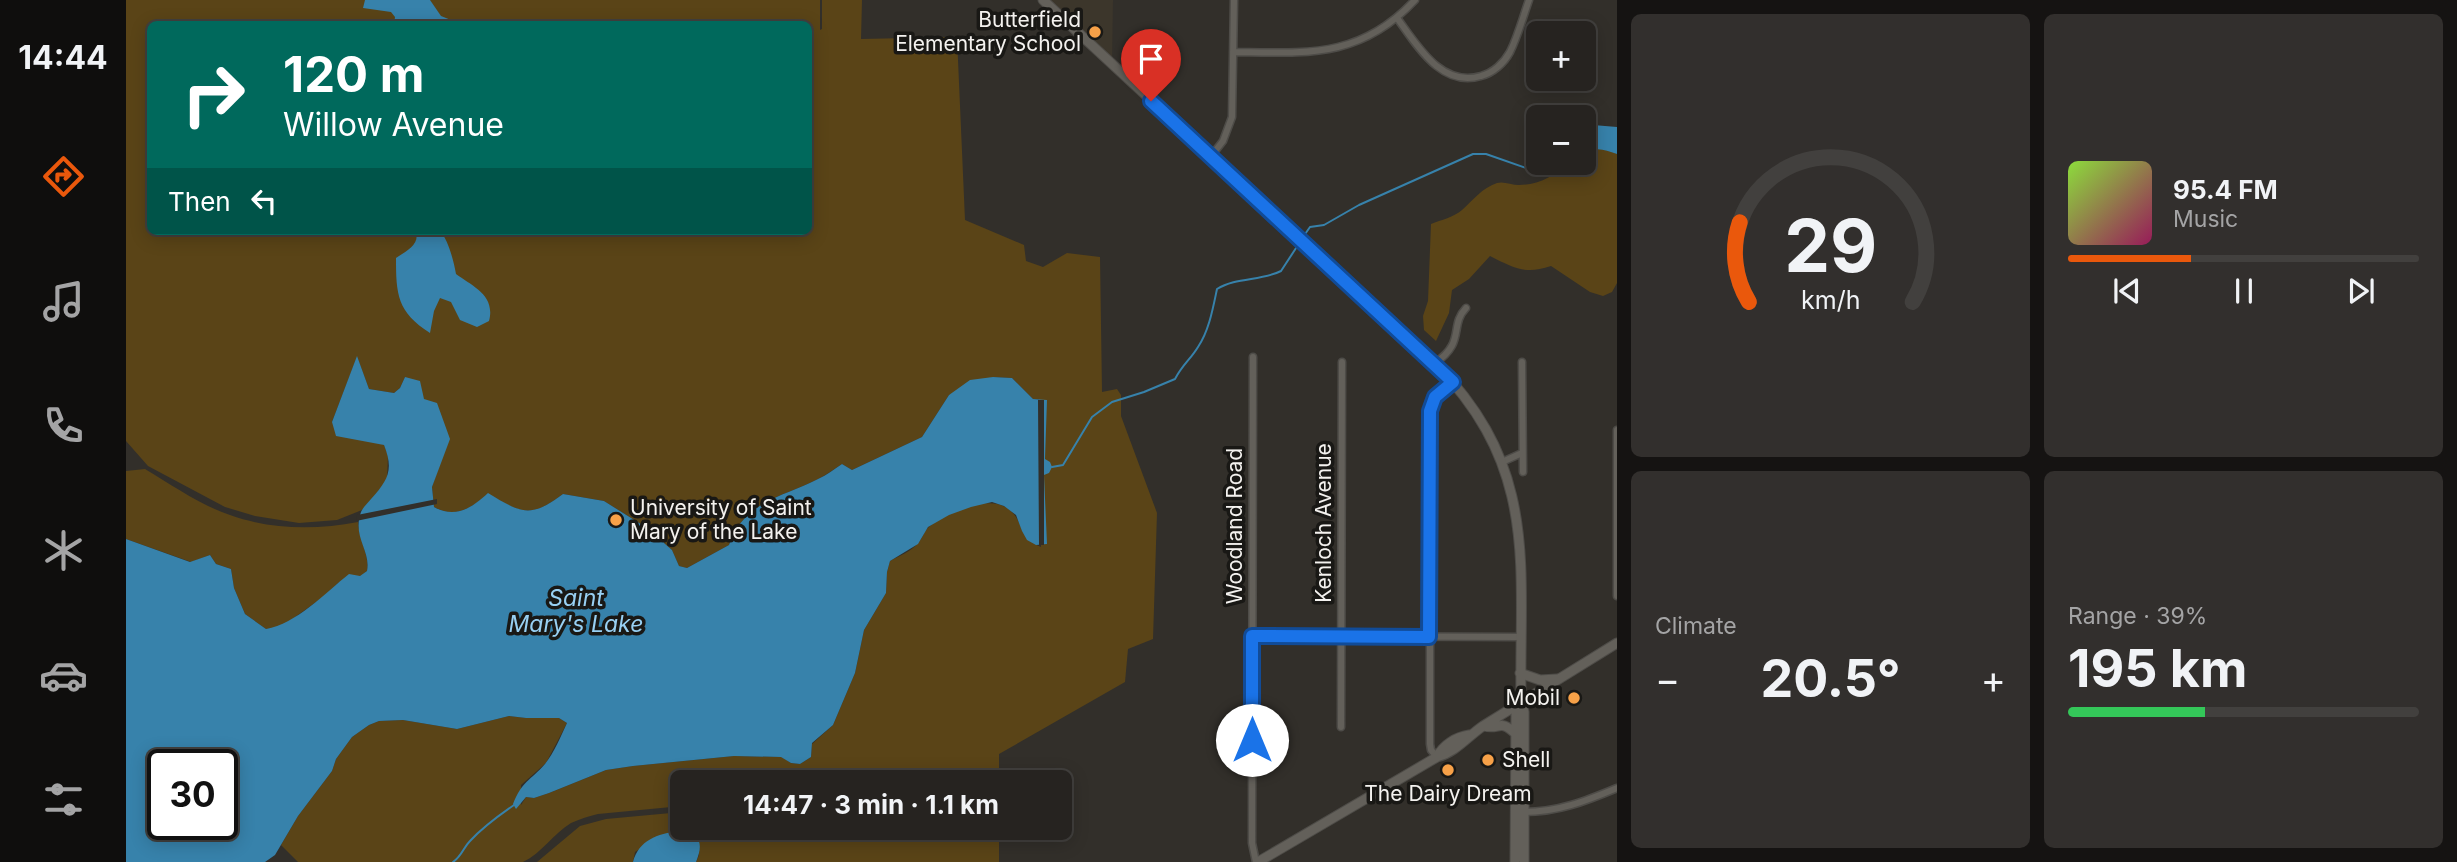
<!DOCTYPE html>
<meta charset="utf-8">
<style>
:root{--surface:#262320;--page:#322f2d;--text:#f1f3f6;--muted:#a4a4a5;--line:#42403e;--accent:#ea580c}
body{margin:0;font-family:Inter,sans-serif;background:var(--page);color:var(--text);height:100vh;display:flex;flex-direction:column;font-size:26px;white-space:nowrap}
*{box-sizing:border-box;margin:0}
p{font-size:23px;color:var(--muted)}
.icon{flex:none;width:38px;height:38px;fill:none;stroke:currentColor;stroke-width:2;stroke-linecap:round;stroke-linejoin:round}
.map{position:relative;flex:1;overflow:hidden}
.sheet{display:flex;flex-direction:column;gap:14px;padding:14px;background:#151312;width:840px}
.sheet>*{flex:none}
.hud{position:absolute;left:21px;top:21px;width:665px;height:214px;border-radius:10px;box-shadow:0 4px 18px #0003,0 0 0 2px var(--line);background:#00695c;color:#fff;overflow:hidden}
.fabs{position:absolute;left:1400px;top:21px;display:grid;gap:14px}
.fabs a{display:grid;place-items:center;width:70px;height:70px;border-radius:10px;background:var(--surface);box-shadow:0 4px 18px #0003,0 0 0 2px var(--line);font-size:35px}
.speed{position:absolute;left:21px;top:749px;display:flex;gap:14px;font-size:35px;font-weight:700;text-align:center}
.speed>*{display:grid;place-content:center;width:91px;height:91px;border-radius:50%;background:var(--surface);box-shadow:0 4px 18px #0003,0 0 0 2px var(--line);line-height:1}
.speed .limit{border:4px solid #111;border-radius:10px;background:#fff;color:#111}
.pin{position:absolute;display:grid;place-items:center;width:60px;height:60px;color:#fff;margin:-72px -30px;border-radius:50% 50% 50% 0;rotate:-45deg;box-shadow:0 0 7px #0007}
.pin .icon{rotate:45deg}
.me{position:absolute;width:77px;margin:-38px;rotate:0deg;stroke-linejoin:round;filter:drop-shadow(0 0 5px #0008)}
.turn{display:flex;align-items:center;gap:24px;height:147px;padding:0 21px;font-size:32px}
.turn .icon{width:91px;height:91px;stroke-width:2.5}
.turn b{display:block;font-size:49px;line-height:60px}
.then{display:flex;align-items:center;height:66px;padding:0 21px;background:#0003;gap:14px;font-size:26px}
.big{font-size:52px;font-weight:700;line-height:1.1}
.sheet .card{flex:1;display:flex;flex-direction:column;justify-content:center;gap:10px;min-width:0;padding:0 24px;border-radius:10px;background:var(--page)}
.sheet .dial{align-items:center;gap:0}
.dial svg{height:182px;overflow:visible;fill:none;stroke:var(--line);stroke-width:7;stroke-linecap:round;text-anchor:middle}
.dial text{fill:var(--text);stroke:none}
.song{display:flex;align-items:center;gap:21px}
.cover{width:84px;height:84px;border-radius:10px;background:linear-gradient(135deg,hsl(90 70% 55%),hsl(330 70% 35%))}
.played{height:7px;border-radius:4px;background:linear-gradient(90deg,var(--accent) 35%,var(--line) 35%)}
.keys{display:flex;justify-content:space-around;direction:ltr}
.heat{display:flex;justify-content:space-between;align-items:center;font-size:38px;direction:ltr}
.charge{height:10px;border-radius:5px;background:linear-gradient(90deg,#34c759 39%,var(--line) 0)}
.sheet .tiles{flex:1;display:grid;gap:14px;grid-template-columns:repeat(2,1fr)}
.trip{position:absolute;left:544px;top:770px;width:402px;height:70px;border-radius:10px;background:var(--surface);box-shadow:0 4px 18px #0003,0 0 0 2px var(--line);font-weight:700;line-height:70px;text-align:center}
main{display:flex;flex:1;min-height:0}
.menu{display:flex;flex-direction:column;width:126px;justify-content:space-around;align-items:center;background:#0f0e0d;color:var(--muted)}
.menu .icon{width:49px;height:49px}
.menu .selected{color:var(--accent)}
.menu b{font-size:32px;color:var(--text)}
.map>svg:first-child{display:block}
.built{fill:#3c362b}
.green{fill:#5a4417;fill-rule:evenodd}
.water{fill:#3782ab;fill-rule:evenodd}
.pier{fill:#322f2a}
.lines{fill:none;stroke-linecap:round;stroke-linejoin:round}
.stream{stroke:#3782ab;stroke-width:2}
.minor-casing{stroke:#4e4c48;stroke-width:9}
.secondary-casing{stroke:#4e4c48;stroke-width:11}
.minor{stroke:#63605a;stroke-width:6}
.secondary{stroke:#63605a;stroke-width:9}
.route-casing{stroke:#114b97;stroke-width:18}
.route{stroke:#1a73e8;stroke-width:12}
.poi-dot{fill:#f7a148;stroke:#191815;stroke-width:2.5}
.labels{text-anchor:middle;stroke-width:7;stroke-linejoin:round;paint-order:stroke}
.poi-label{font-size:21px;fill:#f4f2ef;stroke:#191815;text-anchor:end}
.street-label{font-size:21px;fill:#f4f2ef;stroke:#191815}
.water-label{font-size:23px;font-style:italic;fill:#98d0f3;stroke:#191815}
</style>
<main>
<nav class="menu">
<b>14:44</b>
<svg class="icon selected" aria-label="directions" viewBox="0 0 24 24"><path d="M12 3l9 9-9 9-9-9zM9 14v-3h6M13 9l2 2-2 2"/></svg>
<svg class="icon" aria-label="music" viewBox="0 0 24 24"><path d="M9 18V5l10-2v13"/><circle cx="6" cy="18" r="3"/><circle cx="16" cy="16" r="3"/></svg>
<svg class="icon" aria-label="phone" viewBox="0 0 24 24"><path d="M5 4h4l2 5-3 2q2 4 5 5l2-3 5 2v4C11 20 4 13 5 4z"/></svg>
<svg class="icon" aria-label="climate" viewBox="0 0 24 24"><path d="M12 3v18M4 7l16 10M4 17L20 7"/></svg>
<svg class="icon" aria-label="car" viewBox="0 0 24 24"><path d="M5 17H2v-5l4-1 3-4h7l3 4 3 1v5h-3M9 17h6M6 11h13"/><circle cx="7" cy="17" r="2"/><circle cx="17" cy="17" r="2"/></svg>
<svg class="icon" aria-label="filters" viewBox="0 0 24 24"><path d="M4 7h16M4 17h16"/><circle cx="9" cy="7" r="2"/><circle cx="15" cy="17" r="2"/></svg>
</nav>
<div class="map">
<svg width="1491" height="862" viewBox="0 0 1491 862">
<rect width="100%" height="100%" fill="#322f2a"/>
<!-- built -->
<path class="built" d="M917,0H987L986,65Z"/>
<!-- green -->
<path class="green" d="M0,0H694V30L696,29V0H736L735,39L831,37L839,220L898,245L900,261L917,267L941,253L974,257L976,392L991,389L995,395V416L1031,513L1027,639L1002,649L999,682L873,754V782H556V806L472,814C463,816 454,819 445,823C427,834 416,853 397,862H172L155,845L172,816L206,771L210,759L226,737L243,725L253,721L277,720L331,729L383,716L400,718H433L441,723L420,763L395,785V805L400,797L408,798L423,793L480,770L507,766L608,756L656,757L665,763L674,764L685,757L686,744L707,725L729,673L738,630L760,593L761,572L764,561C773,556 786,551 792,543C797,538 798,530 804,526C822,512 860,495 881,508C899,520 890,536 915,547L913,399H907L886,378L867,377L823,395L796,437L726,470L716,464C708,469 700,475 692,479C657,497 618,501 603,545L561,568L553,566L546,550L538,543L537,538L478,501L437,494C404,519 395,513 362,494C345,508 330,519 308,507L306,487L313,466L298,399L279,377L274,388L268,393L243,389L231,357L206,422L258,445L262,455L261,481L236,510L211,520L173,523L129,516L99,507L22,466L0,441ZM24,24H682V231H24Z
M1472,148L1481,149L1491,154V283L1486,292L1477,296L1464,292L1425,266C1399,275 1388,268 1364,256L1343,279L1326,290L1323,313L1310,341L1298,330L1297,316L1302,301L1305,224C1315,220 1328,217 1336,210C1347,200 1356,188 1371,183C1378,181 1385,185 1393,185C1412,185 1429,176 1442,163H1458V153Z
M19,469C46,485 74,505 104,515C146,530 190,530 232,522C233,539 244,557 241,571L234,577L212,583L200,595L155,627L140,629L119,614L108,588L105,569L90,564L84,555L65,562L0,539V471Z
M556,812V828H873V862H570L573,855L564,831C539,830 530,839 509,852L507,862H411L454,826L480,819Z"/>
<!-- water -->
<path class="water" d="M239,0H304L315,16L335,24H268L269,17L265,12L237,8Z
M1467,125L1491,127V154C1479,150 1471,146 1458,153V130Z
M290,231H314C322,239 328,262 330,274C346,286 370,295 363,321L351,327L334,320L325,302L314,298L308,311L304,333C271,312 270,294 270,258C280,251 294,245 290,231Z
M231,356L243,389L268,393L274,388L279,377L294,381L298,399L311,403L324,439L306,487L308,507C329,519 346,508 362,493C395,513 404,519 437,494L478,501L537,538L538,543L546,550L553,566L561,568L603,545C618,501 657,497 692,479C701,475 708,469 716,464L726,470L796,437L823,395L844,380L867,377L886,378L907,399L921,400L919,459L924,462L926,467L923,473L918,475L921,544L910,545L901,540L896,531L890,515L878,506L866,502L845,507L823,515L802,527L792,544L764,561L761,572L760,593L738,630L729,673L707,725L686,743L685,757L674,764L665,763L655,757L608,756L507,766L480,770L423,793L408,798L400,797L390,809L387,804C396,781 404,781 419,764C428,753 435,736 441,723L433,718H400L383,716L331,729L277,720L253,721L243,725L226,737L210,759L206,771L172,816L149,855L139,862H0V539L64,562L84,555L90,564L105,569L108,588L119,614L140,629C170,624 199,593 223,574L234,576L241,571C245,550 226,537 235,512C237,507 242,503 245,499C262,480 268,470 258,445L210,436L206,422ZM37,765H96V824H37Z
M553,831C574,832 578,843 570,862H507C513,840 531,834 553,831Z"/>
<!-- pier -->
<path class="pier" d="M912,400H918V545H913Z
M311,499V504L230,521L231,515Z"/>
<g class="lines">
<!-- stream -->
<path class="stream" d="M1177,237L1184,227L1198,225L1233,205L1347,154H1360L1417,174H1425
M926,467L937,465L966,417L986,402L1018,392L1049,379C1057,364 1064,360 1072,347C1083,331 1087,308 1091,289C1110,277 1136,281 1155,271L1174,242
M327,862C336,856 337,848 344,841C357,827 372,816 388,805"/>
<!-- minor casing -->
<g class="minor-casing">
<path id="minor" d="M1271,18C1291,45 1315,88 1355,76C1367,73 1378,63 1384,52C1392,36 1397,17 1403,0
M1107,52C1181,53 1234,59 1289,0
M1086,155L1097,141L1106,117L1108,0
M1127,357L1126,843L1130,862
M1396,362L1397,472
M1309,363C1340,342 1323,326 1340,308
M1491,430V596
M1376,462L1396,453
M1126,636L1394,637
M1215,727L1216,362
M1311,757L1305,750L1304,744V411L1309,397L1327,382
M1398,812C1432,812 1460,801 1491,788"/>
</g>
<!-- secondary casing -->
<g class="secondary-casing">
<path id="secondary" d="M917,0L1309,363C1414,470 1393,565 1395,702L1398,712V862
M1394,673L1414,680L1431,679
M1358,726C1375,730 1373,718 1390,734
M1311,757C1317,745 1330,737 1343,735
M1132,862L1311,757C1330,752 1341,737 1357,726L1491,643
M1389,862L1390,715L1395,702"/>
</g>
<!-- minor -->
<use href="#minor" class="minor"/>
<!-- secondary -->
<use href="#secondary" class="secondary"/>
</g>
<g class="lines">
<!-- route casing -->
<g class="route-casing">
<path id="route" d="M1025,101L1327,382L1309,397L1304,411L1303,637L1126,636V740"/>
</g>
<!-- route -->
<use href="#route" class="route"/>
</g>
<!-- markers -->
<g class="poi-dot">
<circle cx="969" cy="32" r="7"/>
<circle cx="490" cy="520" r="7"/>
<circle cx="1448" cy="698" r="7"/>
<circle cx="1362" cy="760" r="7"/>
<circle cx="1322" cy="770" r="7"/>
</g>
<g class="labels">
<!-- poi labels -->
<g class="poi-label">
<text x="955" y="27">Butterfield<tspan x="955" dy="24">Elementary School</tspan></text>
<text x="504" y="515" text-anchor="start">University of Saint<tspan x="504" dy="24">Mary of the Lake</tspan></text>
<text x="1434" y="705">Mobil</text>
<text x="1376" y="767" text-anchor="start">Shell</text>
<text x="1322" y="801" text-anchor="middle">The Dairy Dream</text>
</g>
<!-- street labels -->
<g class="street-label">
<text transform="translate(1198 523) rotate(-90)" y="7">Kenloch Avenue</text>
<text transform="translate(1109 526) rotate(-90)" y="7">Woodland Road</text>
</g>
<!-- water labels -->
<g class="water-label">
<text x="450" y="606">Saint<tspan x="450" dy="26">Mary's Lake</tspan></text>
</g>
</g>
</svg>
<div class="fabs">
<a>+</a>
<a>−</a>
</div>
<div class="speed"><div class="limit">30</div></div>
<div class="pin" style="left:1025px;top:101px;background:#d93025"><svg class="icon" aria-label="arrive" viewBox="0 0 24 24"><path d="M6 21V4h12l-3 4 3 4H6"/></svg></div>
<svg class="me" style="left:1126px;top:740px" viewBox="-20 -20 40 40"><circle r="19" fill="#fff"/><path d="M0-13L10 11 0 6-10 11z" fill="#1a73e8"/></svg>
<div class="trip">14:47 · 3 min · 1.1 km</div>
<div class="hud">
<div class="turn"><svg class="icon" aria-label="right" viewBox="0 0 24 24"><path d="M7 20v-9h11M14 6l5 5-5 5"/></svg><div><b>120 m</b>Willow Avenue</div></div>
<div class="then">Then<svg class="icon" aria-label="left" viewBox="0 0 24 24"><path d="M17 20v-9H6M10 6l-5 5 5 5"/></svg></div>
</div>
</div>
<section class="sheet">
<div class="tiles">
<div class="card dial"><svg viewBox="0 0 100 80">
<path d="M14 69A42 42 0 1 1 86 69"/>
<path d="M14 69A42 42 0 0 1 10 34" stroke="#ea580c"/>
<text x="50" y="56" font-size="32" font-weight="700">29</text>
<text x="50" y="72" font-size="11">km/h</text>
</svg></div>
<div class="card">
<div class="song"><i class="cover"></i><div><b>95.4 FM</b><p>Music</p></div></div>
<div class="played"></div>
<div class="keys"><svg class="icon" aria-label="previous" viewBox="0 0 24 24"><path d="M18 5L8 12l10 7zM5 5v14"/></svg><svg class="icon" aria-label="pause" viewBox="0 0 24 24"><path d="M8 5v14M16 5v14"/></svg><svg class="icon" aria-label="next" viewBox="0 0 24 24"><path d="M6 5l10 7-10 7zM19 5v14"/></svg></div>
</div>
<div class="card"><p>Climate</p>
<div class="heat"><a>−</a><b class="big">20.5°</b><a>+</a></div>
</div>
<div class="card"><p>Range · 39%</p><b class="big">195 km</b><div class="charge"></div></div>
</div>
</section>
</main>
